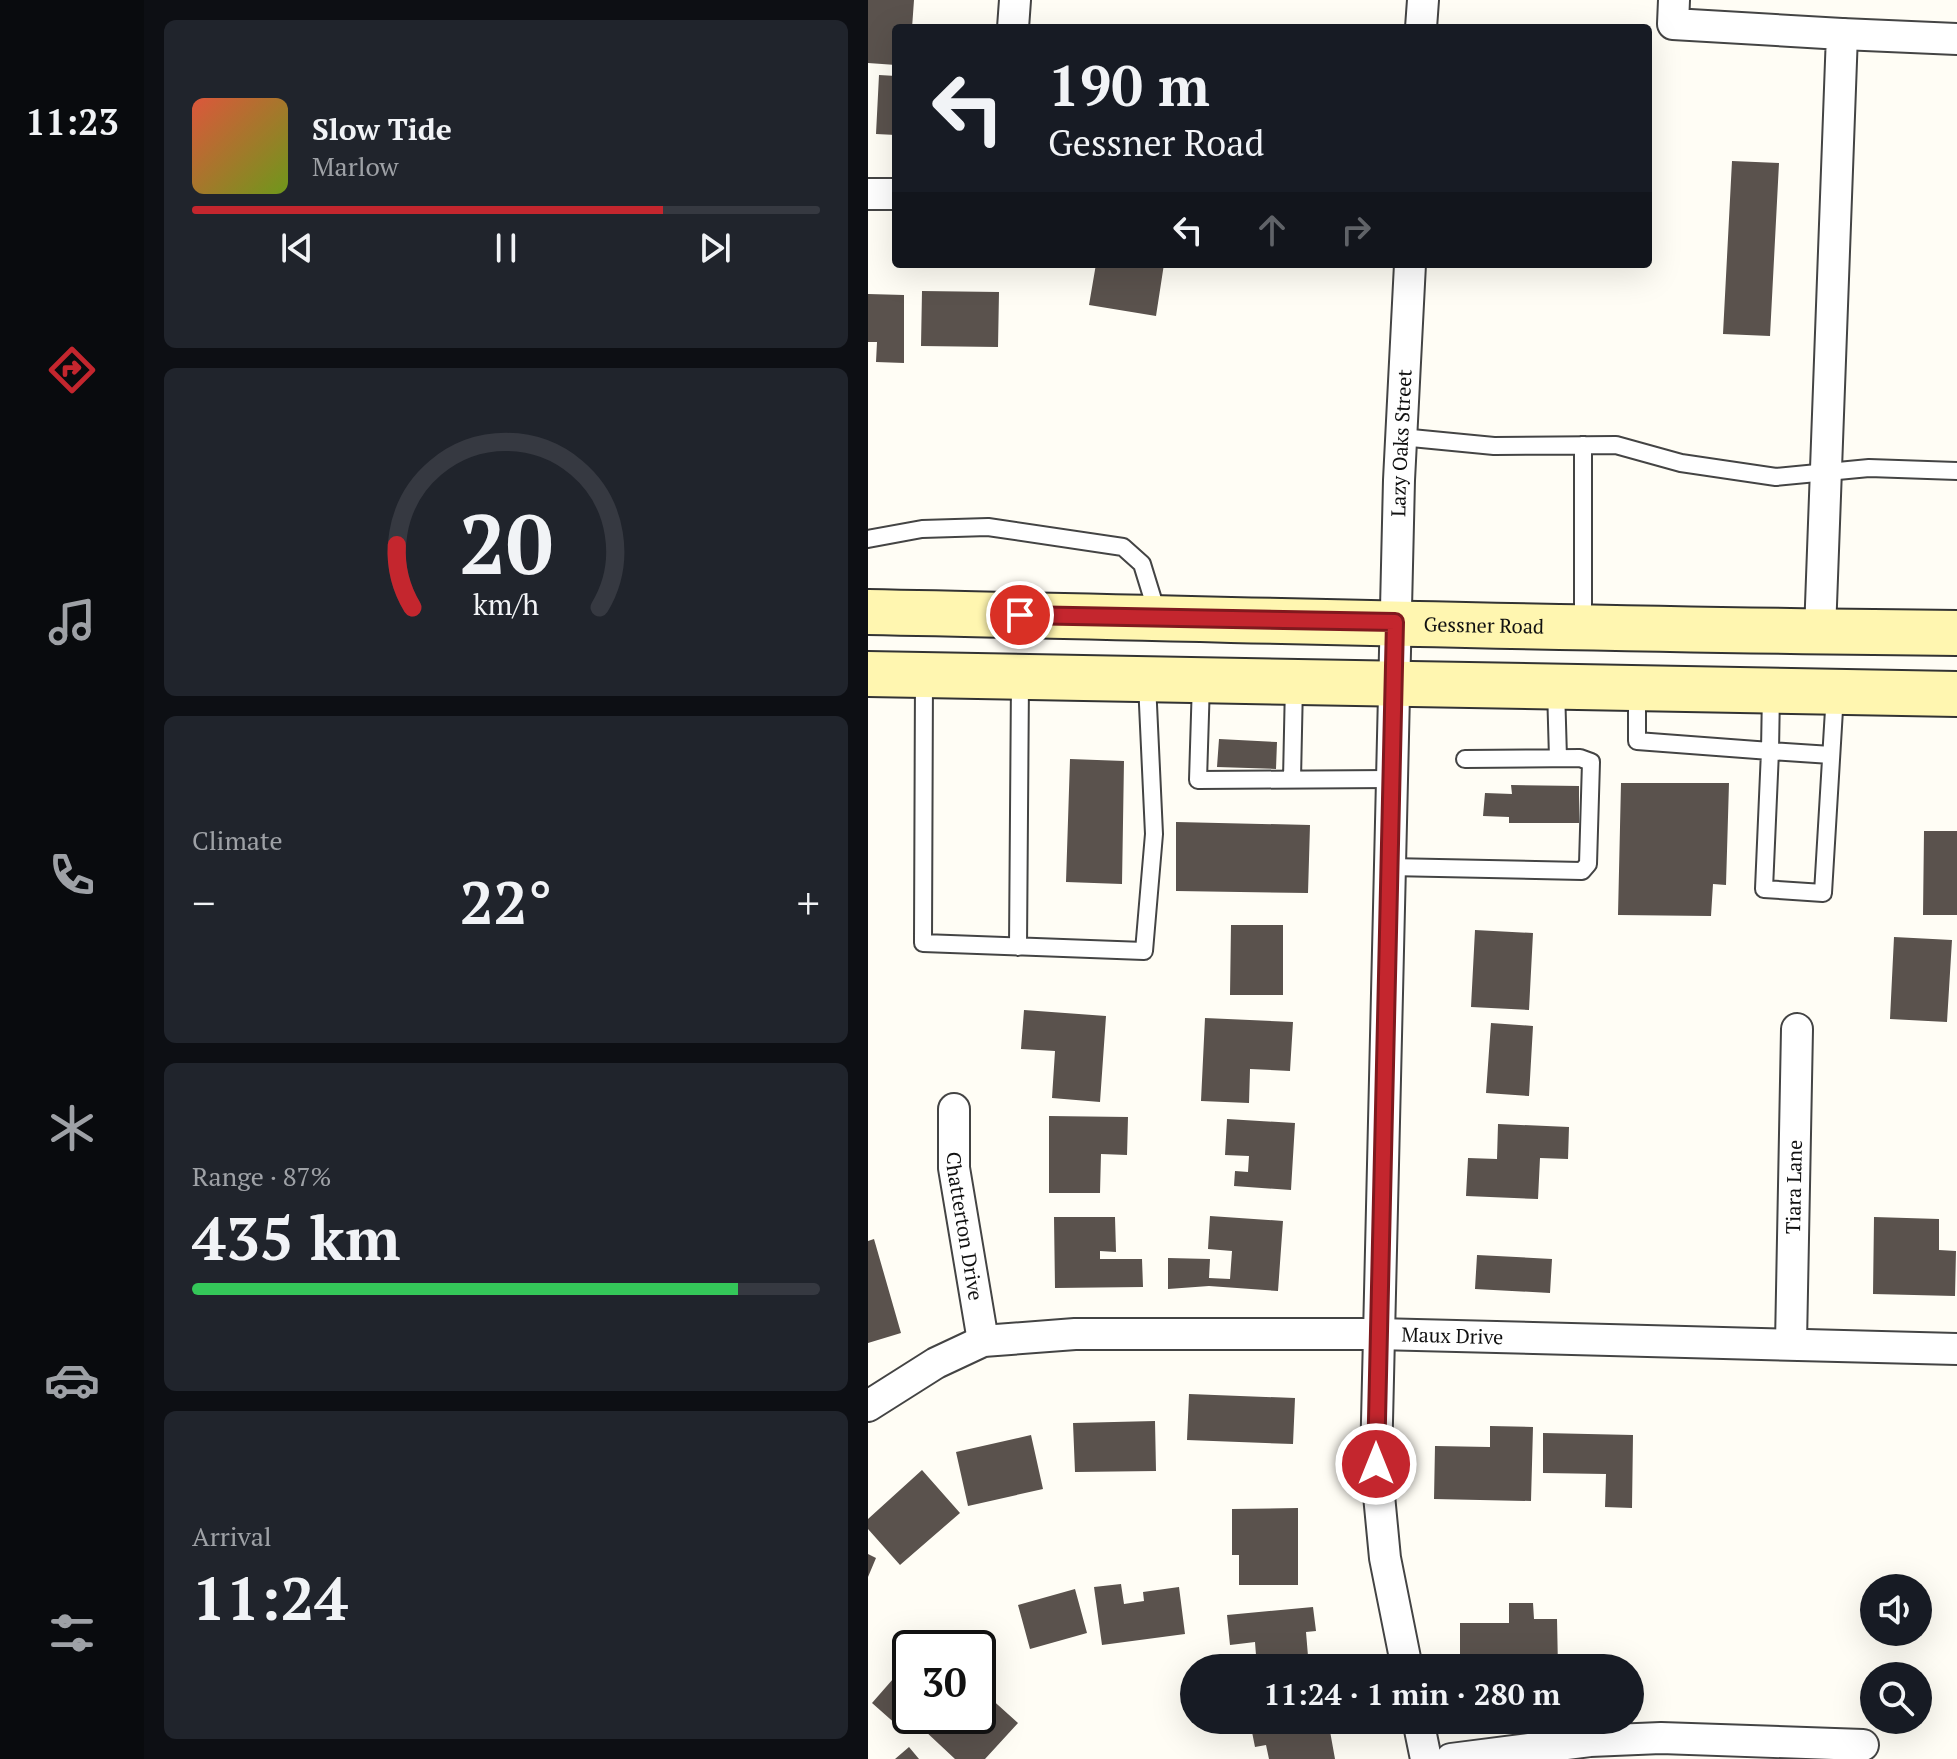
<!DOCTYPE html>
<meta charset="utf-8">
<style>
:root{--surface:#171b24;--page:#20242c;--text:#f1f3f6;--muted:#9ea1a6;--line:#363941;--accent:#c4262e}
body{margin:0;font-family:"PT Serif",serif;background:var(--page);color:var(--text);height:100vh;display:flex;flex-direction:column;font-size:30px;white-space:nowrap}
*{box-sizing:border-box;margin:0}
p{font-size:26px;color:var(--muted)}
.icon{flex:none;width:44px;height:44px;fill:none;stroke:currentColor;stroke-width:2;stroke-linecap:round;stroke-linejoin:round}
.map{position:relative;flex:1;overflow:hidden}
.details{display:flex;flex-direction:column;gap:20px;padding:20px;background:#0d0f14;width:724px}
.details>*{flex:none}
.hud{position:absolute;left:24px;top:24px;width:760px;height:244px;border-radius:8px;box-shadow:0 8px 32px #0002;background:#171b24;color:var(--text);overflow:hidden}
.fabs{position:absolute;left:992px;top:1574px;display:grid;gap:16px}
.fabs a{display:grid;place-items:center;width:72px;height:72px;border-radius:50%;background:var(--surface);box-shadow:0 8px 32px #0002;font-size:40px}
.speed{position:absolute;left:24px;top:1630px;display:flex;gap:16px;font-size:40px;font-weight:700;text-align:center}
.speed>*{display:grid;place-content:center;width:104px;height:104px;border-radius:50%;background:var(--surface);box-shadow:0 8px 32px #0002;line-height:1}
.speed .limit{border:4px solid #111;border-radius:12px;background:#fff;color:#111}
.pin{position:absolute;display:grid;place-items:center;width:68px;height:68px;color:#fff;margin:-34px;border:4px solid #fff;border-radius:50%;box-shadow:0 2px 8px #0007}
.me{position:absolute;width:88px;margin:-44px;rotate:0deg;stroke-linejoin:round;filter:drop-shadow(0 0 6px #0008)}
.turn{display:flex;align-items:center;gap:28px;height:168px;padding:0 24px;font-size:36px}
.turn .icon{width:104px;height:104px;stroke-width:2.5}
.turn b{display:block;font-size:56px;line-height:68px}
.lanes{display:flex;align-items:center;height:76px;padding:0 24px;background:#0003;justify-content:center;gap:40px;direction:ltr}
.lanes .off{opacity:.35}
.big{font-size:60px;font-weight:800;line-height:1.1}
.details .widget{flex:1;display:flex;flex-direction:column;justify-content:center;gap:12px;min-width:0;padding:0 28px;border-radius:12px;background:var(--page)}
.details .dial{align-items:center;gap:0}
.dial svg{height:208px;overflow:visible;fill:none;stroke:var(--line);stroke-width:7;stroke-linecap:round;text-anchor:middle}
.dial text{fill:var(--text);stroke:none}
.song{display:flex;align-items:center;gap:24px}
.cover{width:96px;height:96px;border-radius:12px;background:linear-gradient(135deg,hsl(10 70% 55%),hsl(80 70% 35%))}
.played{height:8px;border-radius:4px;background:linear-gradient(90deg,var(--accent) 75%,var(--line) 75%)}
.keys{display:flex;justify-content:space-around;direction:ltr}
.heat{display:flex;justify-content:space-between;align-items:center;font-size:44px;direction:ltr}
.charge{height:12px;border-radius:6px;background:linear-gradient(90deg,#34c759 87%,var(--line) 0)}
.trip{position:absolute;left:312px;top:1654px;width:464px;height:80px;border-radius:40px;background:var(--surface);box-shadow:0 8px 32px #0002;font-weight:800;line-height:80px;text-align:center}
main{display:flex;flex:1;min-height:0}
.dock{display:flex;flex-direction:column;width:144px;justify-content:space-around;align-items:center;background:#090b0e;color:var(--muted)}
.dock .icon{width:56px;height:56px}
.dock .selected{color:var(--accent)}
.dock b{font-size:36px;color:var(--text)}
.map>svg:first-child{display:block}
.building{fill:#5a524d}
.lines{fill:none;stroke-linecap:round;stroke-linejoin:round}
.lane-casing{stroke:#444;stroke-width:20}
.street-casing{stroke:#444;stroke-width:34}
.secondary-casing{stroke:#333;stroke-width:48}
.lane{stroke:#fff;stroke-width:16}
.street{stroke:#fff;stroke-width:30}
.secondary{stroke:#fff6b0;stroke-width:44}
.route-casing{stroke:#7f191e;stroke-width:20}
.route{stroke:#c4262e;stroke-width:14}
.labels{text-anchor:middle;stroke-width:8;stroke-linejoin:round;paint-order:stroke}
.street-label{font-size:20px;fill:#111;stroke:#fff}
</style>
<main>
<nav class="dock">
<b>11:23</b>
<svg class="icon selected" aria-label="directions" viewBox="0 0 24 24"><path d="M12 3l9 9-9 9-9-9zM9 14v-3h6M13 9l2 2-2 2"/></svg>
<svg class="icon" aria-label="music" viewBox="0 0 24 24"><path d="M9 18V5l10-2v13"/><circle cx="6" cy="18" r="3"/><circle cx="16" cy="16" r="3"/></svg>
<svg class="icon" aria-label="phone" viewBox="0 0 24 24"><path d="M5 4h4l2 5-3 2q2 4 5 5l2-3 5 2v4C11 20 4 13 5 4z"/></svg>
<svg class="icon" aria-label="climate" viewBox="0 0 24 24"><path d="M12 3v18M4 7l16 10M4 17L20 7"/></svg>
<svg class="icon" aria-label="car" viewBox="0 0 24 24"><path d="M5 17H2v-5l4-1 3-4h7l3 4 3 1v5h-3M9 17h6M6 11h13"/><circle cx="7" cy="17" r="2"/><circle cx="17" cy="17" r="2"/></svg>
<svg class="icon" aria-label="filters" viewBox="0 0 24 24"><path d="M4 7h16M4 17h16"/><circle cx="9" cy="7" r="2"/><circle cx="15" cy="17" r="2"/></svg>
</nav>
<section class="details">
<div class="widget">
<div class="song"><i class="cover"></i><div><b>Slow Tide</b><p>Marlow</p></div></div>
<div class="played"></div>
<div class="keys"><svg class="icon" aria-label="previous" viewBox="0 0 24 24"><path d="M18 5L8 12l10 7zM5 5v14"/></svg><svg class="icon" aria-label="pause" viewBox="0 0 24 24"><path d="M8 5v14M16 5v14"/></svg><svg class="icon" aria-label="next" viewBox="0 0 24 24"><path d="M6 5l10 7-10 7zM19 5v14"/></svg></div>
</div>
<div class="widget dial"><svg viewBox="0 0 100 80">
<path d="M14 69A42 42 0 1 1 86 69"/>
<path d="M14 69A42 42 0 0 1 8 45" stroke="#c4262e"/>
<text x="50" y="56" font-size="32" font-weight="700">20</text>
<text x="50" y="72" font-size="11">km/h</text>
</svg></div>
<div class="widget"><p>Climate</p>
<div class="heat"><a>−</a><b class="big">22°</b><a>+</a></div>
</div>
<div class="widget"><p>Range · 87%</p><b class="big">435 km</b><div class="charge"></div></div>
<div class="widget"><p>Arrival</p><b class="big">11:24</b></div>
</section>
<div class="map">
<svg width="1089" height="1759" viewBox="0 0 1089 1759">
<rect width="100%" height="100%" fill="#fffdf5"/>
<!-- building -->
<path class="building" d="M0,0H46L44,28H28V65L0,63Z
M11,75L28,76V135L8,134Z
M864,161L911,163L902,336L855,334Z
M228,264H296L288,316L221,305Z
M54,291L131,292L130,347L53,346Z
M0,294L36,295V363L8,362L9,342H0Z
M351,739L409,742L408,769L349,767Z
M202,759L256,761L254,884L198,882Z
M753,783H861L858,885L845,884L843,916L750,915Z
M643,785L711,786V823H641V817L615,816L617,793L644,794Z
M308,822L442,825L440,893L308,891Z
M1056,831H1089V915H1055Z
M363,925H415V995H362Z
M607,930L665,933L661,1010L603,1007Z
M1026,937L1084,940L1079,1022L1022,1019Z
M156,1010L238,1016L232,1102L184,1098L187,1051L153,1049Z
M337,1018L425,1022L422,1071L382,1069L381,1103L333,1101Z
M623,1023L665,1026L661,1096L618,1093Z
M181,1116L260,1117L259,1155L233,1154L232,1193H181Z
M359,1119L427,1123L423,1190L366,1186L367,1171L380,1172L381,1156L357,1155Z
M630,1124L701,1127L700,1159L672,1158L670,1199L598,1196L600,1158L629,1159Z
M342,1216L415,1221L410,1291L341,1286L300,1289V1258L342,1259L341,1278L362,1279L364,1251L340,1249Z
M186,1217H247L248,1252L232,1251V1259H274L275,1287L187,1288Z
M1006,1217L1071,1219V1250L1088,1251L1087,1296L1005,1294Z
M6,1239L33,1333L0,1343V1241Z
M609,1255L684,1259L682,1293L607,1289Z
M321,1394L427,1398L425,1444L319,1440Z
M287,1421L288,1471L207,1472L205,1423Z
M622,1426L665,1427L663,1501L566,1499L567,1446L622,1447Z
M675,1433L765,1435L764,1508L737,1507L738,1474L675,1473Z
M163,1435L175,1489L100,1506L88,1452Z
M54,1470L92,1513L32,1565L0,1529V1519Z
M430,1508V1585H371V1555H364V1509Z
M0,1554L8,1558L0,1577Z
M253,1584L256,1604L276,1601L275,1592L311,1587L317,1634L234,1645L226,1587Z
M207,1589L219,1633L162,1649L150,1605Z
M641,1603H665L666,1619H689L690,1668H592V1623H641Z
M445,1607L448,1631L438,1632L441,1668H389L387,1642L362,1645L359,1615Z
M25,1679L42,1694V1716H65L75,1726L84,1716H110V1687L150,1723L117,1759H87L40,1715L30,1726L4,1703Z
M392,1720H460L467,1759H401L398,1745L387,1747L382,1722Z
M41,1747L51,1759H27Z"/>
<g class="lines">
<!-- lane casing -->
<g class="lane-casing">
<path id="lane" d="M533,437L626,446L748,445L813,463L908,477L1001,468L1089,471
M0,539L54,529L120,527L255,547L274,564L290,616
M715,624V445
M56,676L55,943L276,951L286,834L279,683
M333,682L330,780L524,779
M688,688L690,758
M769,690V741L902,751L896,889L955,893L967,693
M903,691L902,751L963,755
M424,779L426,684
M521,867L714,871L720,864L723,762L712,758L597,759
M150,947L152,680"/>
</g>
<!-- street casing -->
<g class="street-casing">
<g id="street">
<path d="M806,0L805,24L974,34L952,632"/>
<path d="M145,28L147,0"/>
<path d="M553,28L555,0"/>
<path d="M974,34L1089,39"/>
<path d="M0,194H28"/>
<path id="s1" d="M86,1109V1168L115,1341"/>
<path id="s2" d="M923,1343L929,1029"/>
<path id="s3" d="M0,1406L68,1363L115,1341L207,1334H509L1089,1349"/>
<path id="s4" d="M539,1668L517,1558L508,1464L531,480L542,264"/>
<path d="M550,1720L558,1759"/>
<path d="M583,1759L722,1741L793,1738L995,1745"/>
</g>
</g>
<!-- secondary casing -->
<g class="secondary-casing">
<g id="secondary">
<path id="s5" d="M0,612C363,619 726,630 1089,633"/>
<path d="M0,674L1089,694"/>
</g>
</g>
<!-- lane -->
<use href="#lane" class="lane"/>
<!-- street -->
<use href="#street" class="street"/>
<!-- secondary -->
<use href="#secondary" class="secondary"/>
</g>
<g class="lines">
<!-- route casing -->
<g class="route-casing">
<path id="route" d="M152,615L527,622L508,1464"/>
</g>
<!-- route -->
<use href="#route" class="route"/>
</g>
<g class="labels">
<!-- street labels -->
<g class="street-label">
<text dy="7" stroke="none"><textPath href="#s4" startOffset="1228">Lazy Oaks Street</textPath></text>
<text dy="7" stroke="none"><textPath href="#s5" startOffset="616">Gessner Road</textPath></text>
<text dy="7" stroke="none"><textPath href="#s2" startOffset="156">Tiara Lane</textPath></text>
<text dy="7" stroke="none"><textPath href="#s1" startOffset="118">Chatterton Drive</textPath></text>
<text dy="7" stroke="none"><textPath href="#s3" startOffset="602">Maux Drive</textPath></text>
</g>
</g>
</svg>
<div class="fabs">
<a><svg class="icon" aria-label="sound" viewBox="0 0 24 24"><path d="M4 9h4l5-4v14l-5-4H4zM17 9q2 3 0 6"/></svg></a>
<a><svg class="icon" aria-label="search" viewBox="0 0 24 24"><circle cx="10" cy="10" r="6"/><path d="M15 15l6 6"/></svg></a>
</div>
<div class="speed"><div class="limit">30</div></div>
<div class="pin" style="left:152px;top:615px;background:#d93025"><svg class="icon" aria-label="arrive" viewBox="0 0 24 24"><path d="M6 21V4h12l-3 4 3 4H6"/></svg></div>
<svg class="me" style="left:508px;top:1464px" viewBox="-20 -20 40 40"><circle r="17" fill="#c4262e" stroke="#fff" stroke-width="3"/><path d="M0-11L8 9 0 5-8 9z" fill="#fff"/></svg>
<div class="trip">11:24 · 1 min · 280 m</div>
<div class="hud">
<div class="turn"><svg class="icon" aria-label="left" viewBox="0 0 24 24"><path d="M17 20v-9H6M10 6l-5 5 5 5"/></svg><div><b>190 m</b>Gessner Road</div></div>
<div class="lanes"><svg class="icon" aria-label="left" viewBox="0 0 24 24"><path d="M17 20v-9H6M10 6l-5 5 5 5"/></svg><svg class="icon off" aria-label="ahead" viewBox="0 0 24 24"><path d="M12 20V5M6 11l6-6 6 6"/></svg><svg class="icon off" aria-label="right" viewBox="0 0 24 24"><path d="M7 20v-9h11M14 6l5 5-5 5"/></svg></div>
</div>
</div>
</main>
